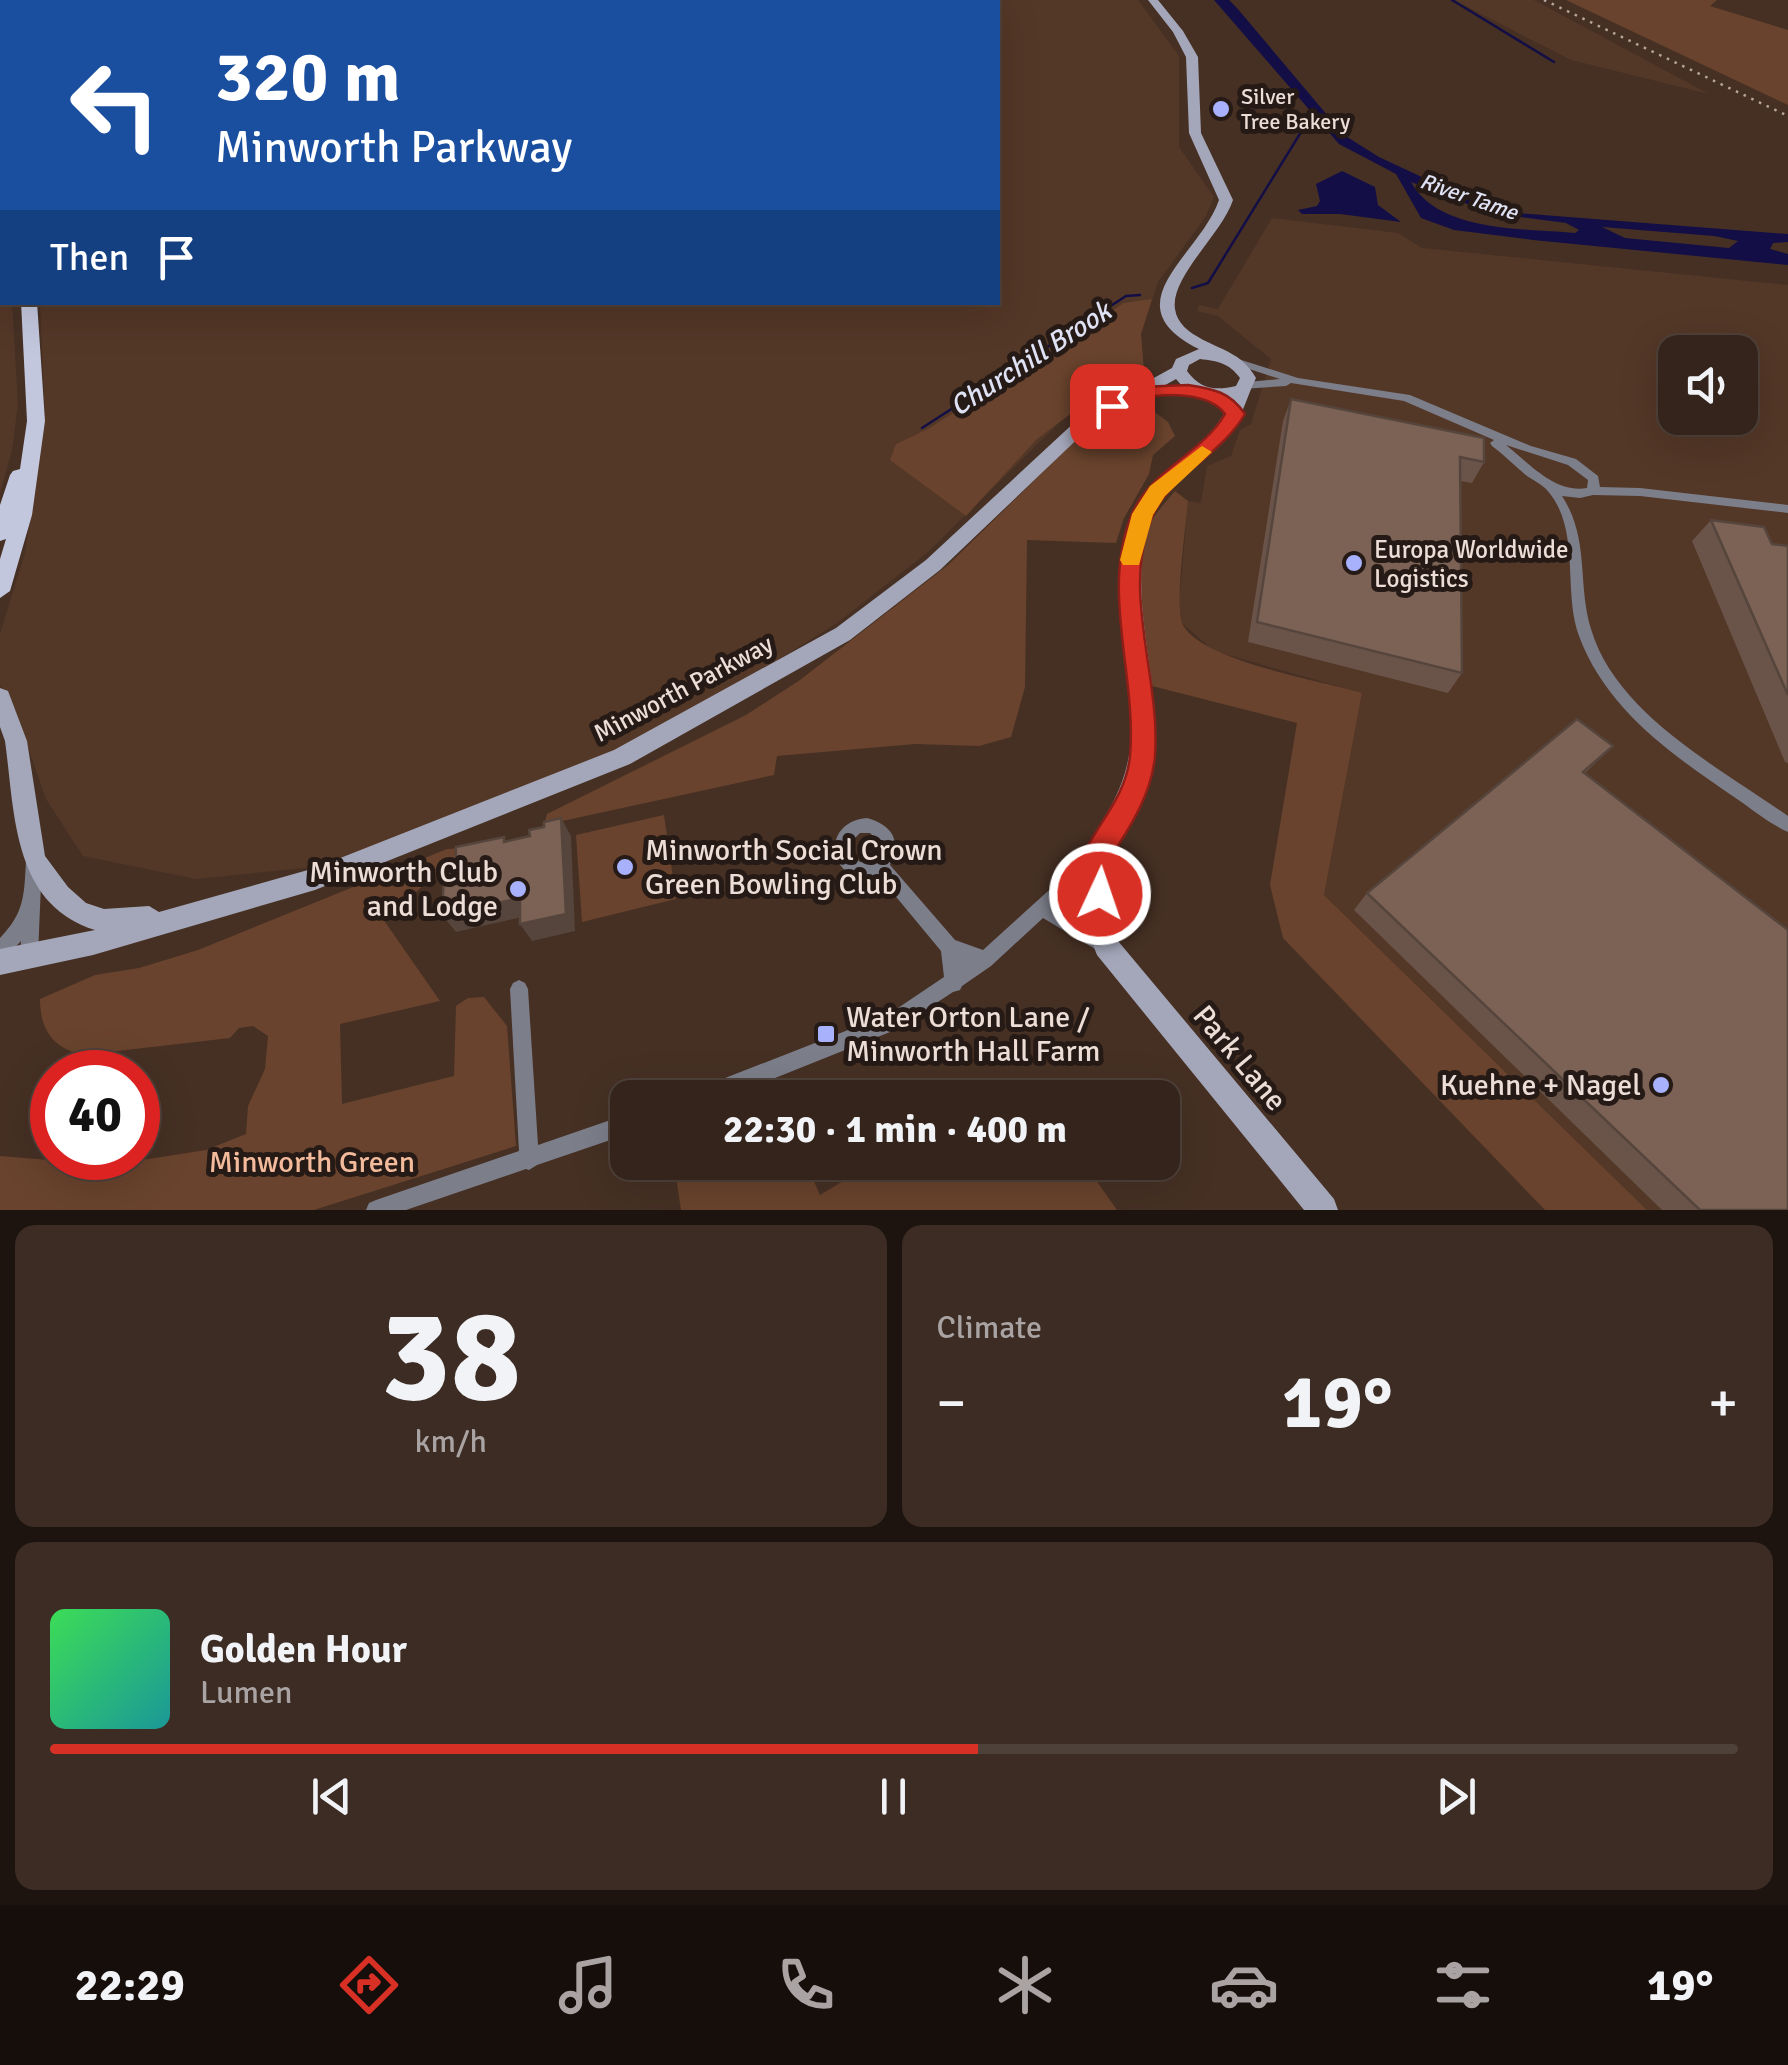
<!DOCTYPE html>
<meta charset="utf-8">
<style>
:root{--surface:#34241b;--page:#3c2c24;--text:#f1f3f6;--muted:#a9a4a3;--line:#4e413a;--accent:#d93025}
body{margin:0;font-family:Signika,sans-serif;background:var(--page);color:var(--text);height:100vh;display:flex;flex-direction:column;font-size:38px;white-space:nowrap}
*{box-sizing:border-box;margin:0}
p{font-size:32px;color:var(--muted)}
.icon{flex:none;width:55px;height:55px;fill:none;stroke:currentColor;stroke-width:2;stroke-linecap:round;stroke-linejoin:round}
.map{position:relative;height:1210px;overflow:hidden}
.panel{display:flex;flex-direction:column;gap:15px;padding:15px;background:#1d140f;flex:1}
.panel>*{flex:none}
.banner{position:absolute;left:0px;top:0px;width:1000px;height:305px;box-shadow:0 10px 40px #0002,0 0 0 2px var(--line);background:#1a4fa0;color:#fff;overflow:hidden}
.fabs{position:absolute;left:1658px;top:335px;display:grid;gap:20px}
.fabs a{display:grid;place-items:center;width:100px;height:100px;border-radius:20px;background:var(--surface);box-shadow:0 10px 40px #0002,0 0 0 2px var(--line);font-size:50px}
.speed{position:absolute;left:30px;top:1050px;display:flex;gap:20px;font-size:50px;font-weight:700;text-align:center}
.speed>*{display:grid;place-content:center;width:130px;height:130px;border-radius:50%;background:var(--surface);box-shadow:0 10px 40px #0002,0 0 0 2px var(--line);line-height:1}
.speed .limit{border:15px solid #d22;background:#fff;color:#111}
.pin{position:absolute;display:grid;place-items:center;width:85px;height:85px;color:#fff;margin:-42px;border-radius:20px;box-shadow:0 5px 15px #0006}
.me{position:absolute;width:110px;margin:-55px;rotate:3deg;stroke-linejoin:round;filter:drop-shadow(0 0 8px #0008)}
.turn{display:flex;align-items:center;gap:35px;height:210px;padding:0 50px;font-size:45px}
.turn .icon{width:130px;height:130px;stroke-width:2.5}
.turn b{display:block;font-size:70px;line-height:85px}
.then{display:flex;align-items:center;height:95px;padding:0 50px;background:#0003;gap:20px;font-size:38px}
.big{font-size:75px;font-weight:700;line-height:1.1}
.panel .card{flex:1;display:flex;flex-direction:column;justify-content:center;gap:15px;min-width:0;padding:0 35px;border-radius:20px;background:var(--page)}
.panel .dial{align-items:center;gap:0}
.dial b{font-size:130px;line-height:1}
.song{display:flex;align-items:center;gap:30px}
.cover{width:120px;height:120px;border-radius:15px;background:linear-gradient(135deg,hsl(130 70% 55%),hsl(180 70% 35%))}
.played{height:10px;border-radius:5px;background:linear-gradient(90deg,var(--accent) 55%,var(--line) 55%)}
.keys{display:flex;justify-content:space-around;direction:ltr}
.heat{display:flex;justify-content:space-between;align-items:center;font-size:55px;direction:ltr}
.panel .tiles{flex:1;display:grid;gap:15px;grid-template-columns:1fr 1fr}
.card:last-child{grid-column:span 2}
.trip{position:absolute;left:610px;top:1080px;width:570px;height:100px;border-radius:20px;background:var(--surface);box-shadow:0 10px 40px #0002,0 0 0 2px var(--line);font-weight:700;line-height:100px;text-align:center}
.dock{display:flex;height:160px;justify-content:space-around;align-items:center;background:#150e0b;color:var(--muted)}
.dock .icon{width:70px;height:70px}
.dock .active{color:var(--accent)}
.dock b{font-size:45px;color:var(--text)}
.map>svg:first-child{display:block}
.built{fill:#533727;fill-rule:evenodd}
.green{fill:#69432d}
.water{fill:#130f46;fill-rule:evenodd}
.lines{fill:none;stroke-linecap:round;stroke-linejoin:round}
.stream{stroke:#130f46;stroke-width:2.5}
.street{fill:#7c7e8a;fill-rule:evenodd}
.secondary{fill:#a4a7b9;fill-rule:evenodd}
.primary{fill:#c3c7de;fill-rule:evenodd}
.rail{stroke:#b6a59c;stroke-width:2.5;stroke-dasharray:2.5 6;stroke-linecap:butt}
.wall{fill:#6a5449}
.shaded-wall{fill:#56453c}
.building{fill:#7b6255;stroke:#56453c;stroke-width:2.5}
.route{fill:#d93025;stroke:#8d1f18;stroke-width:2.5}
.slow{fill:#f59e0b}
.poi-dot{fill:#a7b1fc;stroke:#251a15;stroke-width:4}
.labels{text-anchor:middle;stroke-width:10;stroke-linejoin:round;paint-order:stroke}
.far-poi-label{font-size:22px;fill:#ecddd6;stroke:#251a15;text-anchor:start}
.far-water-label{font-size:22px;font-style:italic;fill:#dee2f4;stroke:#251a15}
.poi-label{font-size:25px;fill:#ecddd6;stroke:#251a15;text-anchor:start}
.street-label{font-size:25px;fill:#ecddd6;stroke:#251a15}
.water-label{font-size:28px;font-style:italic;fill:#dee2f4;stroke:#251a15}
.near-poi-label{font-size:30px;fill:#ecddd6;stroke:#251a15;text-anchor:start}
.near-street-label{font-size:30px;fill:#ecddd6;stroke:#251a15}
.near-park-label{font-size:30px;fill:#f3bb9c;stroke:#251a15}
</style>
<div class="map">
<svg width="1788" height="1210" viewBox="0 0 1788 1210">
<rect width="100%" height="100%" fill="#463024"/>
<!-- built -->
<path class="built" d="M0,0H1138L1179,56V147L1214,197L1206,216L1158,282L1141,334L1144,372L1097,394L1067,415L928,552L837,623L739,684L620,749L324,866L196,879L83,856L46,799L22,730L0,685V634L25,553L45,419L40,303L998,302V2H2V99Z
M1454,0H1534L1709,94L1571,60Z
M1272,218L1398,233L1422,248L1788,285V1210H1647L1324,895L1362,693L1214,651L1182,623L1179,603L1188,501L1201,503L1207,466L1231,456L1240,430L1251,424L1271,359L1218,316L1197,311L1199,305L1218,309ZM1675,352H1740V418H1675Z
M12,303L18,404L12,450L0,493V306Z"/>
<!-- green -->
<path class="green" d="M1566,0H1717L1710,6L1788,30V105Z
M1152,299L1141,334L1144,372L1097,394L1037,439L966,516L890,460L896,444L928,429L1124,303Z
M1140,401L1168,422L1175,436L1153,455L1149,474L1124,518L1116,543L1027,540L1025,687L1011,737L979,746L915,744L777,756L774,775L544,825L547,814L746,715L800,680L948,565L1090,426Z
M1175,491L1188,501C1186,526 1174,606 1183,625C1202,661 1322,681 1362,693L1324,895L1647,1210H1545L1283,938L1270,885L1297,723L1152,686C1144,636 1129,578 1147,529C1153,515 1166,502 1175,491Z
M664,815L676,899L582,922L576,835Z
M469,848L383,919L440,1001L340,1024L342,1104L454,1076L456,1006L468,998L484,997L507,1026L516,1146L314,1210H0V1156L110,1165L206,1150L246,1134L248,1106L265,1069L268,1036L253,1026L239,1028L230,1038L83,1055C53,1048 40,1030 40,999L95,975L139,968L198,950L447,849Z
M976,1163H1084L1117,1210H681L674,1163H806L820,1195L873,1163H966L970,1167Z"/>
<!-- water -->
<path class="water" d="M1214,0H1229L1237,8L1344,135L1379,157L1471,200L1516,213L1788,234V242L1773,243L1770,249L1788,254V265L1533,240L1454,230L1421,218L1396,174L1339,144ZM1411,182L1490,213L1566,223L1579,230L1575,233C1524,228 1439,233 1411,182ZM1602,227L1714,236L1738,241L1729,248L1625,238Z
M1342,171L1375,187L1378,205L1401,222L1340,214H1302L1298,210L1317,206L1320,201L1316,184Z"/>
<g class="lines">
<!-- stream -->
<path class="stream" d="M1452,0L1554,62
M1192,288L1208,283L1314,111
M922,428L1126,296L1140,295"/>
<!-- street -->
<path class="street" d="M0,268H2V274H0Z
M1235,358L1298,378L1410,395L1531,446L1576,459L1598,476L1600,487L1640,488L1788,505V513L1640,496L1593,495L1580,498L1562,496C1590,539 1577,583 1591,629C1616,714 1720,768 1788,816V832C1770,824 1753,810 1737,799C1674,756 1607,711 1579,636C1562,590 1582,528 1546,489C1541,484 1533,480 1527,476C1515,466 1504,455 1492,446L1490,443L1494,440L1404,401L1291,383L1286,386L1242,389L1240,386L1246,382L1280,379L1231,363V359ZM1506,445L1568,465L1588,480L1587,488C1555,494 1529,463 1506,445Z
M867,818C892,825 902,840 890,865L955,940L983,950L1089,854L1095,851L1101,854L1103,859L1101,864L1055,907L1112,940L1115,946L1112,952L1106,955L1100,952L1043,918L991,966L962,986L960,990L953,992L895,1030L725,1098H690L692,1091L889,1014L944,977L941,951L878,875C832,891 815,823 867,818ZM860,833H870L878,841V854L870,862H860L852,854V841Z
M34,853L40,856L42,861L38,955L35,961L29,964L23,961L20,955L21,941L6,957L0,960V938C25,912 24,895 26,861L28,856Z
M519,980L525,983L528,989L538,1145L628,1114V1134L537,1165L529,1170L526,1169L406,1210H366L369,1203L376,1200L519,1151L510,989L513,983Z"/>
<!-- secondary -->
<path class="secondary" d="M1148,0H1158L1183,31L1198,57L1201,133L1233,200C1222,234 1170,277 1175,309C1179,338 1222,344 1241,360C1247,365 1252,371 1256,378C1247,396 1243,416 1230,432C1203,466 1158,485 1147,529C1134,584 1146,632 1152,687C1158,752 1142,806 1108,860L1115,889L1118,941L1334,1199L1338,1210H1304L1097,955C1084,925 1095,890 1083,859C1103,813 1126,795 1131,740C1138,665 1106,594 1131,520C1149,467 1214,451 1231,398C1209,401 1190,397 1176,379L1089,428L940,570L850,640L630,764L315,890L93,955L0,975V949L95,930C12,904 15,813 5,741L0,727V688L8,691L27,741L45,856L68,887L86,903L104,909L149,906L159,912L315,868L614,750L836,628L926,560L1077,420L1172,368L1176,359L1199,349C1109,304 1200,256 1219,200L1189,133L1186,57L1173,32ZM1200,359C1218,361 1229,363 1240,378L1236,386C1215,391 1200,389 1187,371L1189,365Z"/>
<!-- primary -->
<path class="primary" d="M0,111L2,112V121L0,120Z
M0,128H2V136H0Z
M0,144L2,145V155L0,154Z
M21,302H37L45,421L32,515L10,591L0,598V559L6,539L0,541V505L10,475L13,471L20,469L27,421Z"/>
<!-- rail -->
<path class="rail" d="M1544,0L1788,116"/>
</g>
<!-- wall -->
<path class="wall" d="M1291,399L1484,462L1472,483L1460,481L1462,673L1448,693L1248,642L1283,421Z
M1711,520L1772,544L1788,546V763L1785,762L1692,541Z
M1613,746L1585,773L1788,1210H1662L1354,910L1367,893Z"/>
<!-- shaded-wall -->
<path class="shaded-wall" d="M561,818L571,836L575,931L532,941L520,924Z
M520,898L531,915L456,932L442,915Z"/>
<!-- building -->
<path class="building" d="M1291,399L1484,438V462L1460,457L1462,673L1257,622Z
M1711,520L1764,527L1772,544L1788,546V695Z
M1577,719L1613,746L1583,772L1788,930V1210H1700L1367,893Z
M561,818L566,914L520,924V898L442,915L444,873L455,871L456,847L504,837V842L530,836L529,830L544,827V822Z"/>
<!-- route -->
<path class="route" d="M1188,385C1214,389 1230,392 1245,414C1222,454 1170,476 1153,515C1120,590 1161,677 1155,756C1152,794 1129,829 1109,860C1117,875 1117,888 1110,904L1100,908L1090,904C1084,889 1088,875 1081,859C1097,824 1126,797 1130,756C1137,675 1100,591 1132,514C1150,470 1202,454 1225,414C1210,393 1166,392 1142,399C1132,403 1123,409 1112,412L1103,406L1140,387Z"/>
<!-- slow -->
<path class="slow" d="M1202,446L1212,452L1165,496L1153,515L1139,565H1123L1120,560L1132,514L1150,486Z"/>
<!-- markers -->
<g class="poi-dot">
<circle cx="1221" cy="109" r="10"/>
<circle cx="1354" cy="563" r="10"/>
<circle cx="625" cy="867" r="10"/>
<circle cx="518" cy="889" r="10"/>
<rect x="816" y="1024" width="20" height="20" rx="5"/>
<circle cx="1661" cy="1085" r="10"/>
</g>
<g class="labels">
<!-- far-poi labels -->
<g class="far-poi-label">
<text x="1241" y="104">Silver<tspan x="1241" dy="25">Tree Bakery</tspan></text>
</g>
<!-- far-water labels -->
<g class="far-water-label">
<text transform="translate(1469 196) rotate(19)" y="8">River Tame</text>
</g>
<!-- poi labels -->
<g class="poi-label">
<text x="1374" y="558">Europa Worldwide<tspan x="1374" dy="29">Logistics</tspan></text>
</g>
<!-- street labels -->
<g class="street-label">
<text transform="translate(683 688) rotate(-28)" y="9">Minworth Parkway</text>
</g>
<!-- water labels -->
<g class="water-label">
<text transform="translate(1030 358) rotate(-33)" y="10">Churchill Brook</text>
</g>
<!-- near-poi labels -->
<g class="near-poi-label">
<text x="645" y="860">Minworth Social Crown<tspan x="645" dy="34">Green Bowling Club</tspan></text>
<text x="498" y="882" text-anchor="end">Minworth Club<tspan x="498" dy="34">and Lodge</tspan></text>
<text x="846" y="1027">Water Orton Lane /<tspan x="846" dy="34">Minworth Hall Farm</tspan></text>
<text x="1641" y="1095" text-anchor="end">Kuehne + Nagel</text>
</g>
<!-- near-street labels -->
<g class="near-street-label">
<text transform="translate(1240 1058) rotate(50)" y="10">Park Lane</text>
</g>
<!-- near-park labels -->
<g class="near-park-label">
<text x="312" y="1172">Minworth Green</text>
</g>
</g>
</svg>
<div class="fabs">
<a><svg class="icon" aria-label="sound" viewBox="0 0 24 24"><path d="M4 9h4l5-4v14l-5-4H4zM17 9q2 3 0 6"/></svg></a>
</div>
<div class="speed"><div class="limit">40</div></div>
<div class="pin" style="left:1112px;top:406px;background:#d93025"><svg class="icon" aria-label="arrive" viewBox="0 0 24 24"><path d="M6 21V4h12l-3 4 3 4H6"/></svg></div>
<svg class="me" style="left:1100px;top:894px" viewBox="-20 -20 40 40"><circle r="17" fill="#d93025" stroke="#fff" stroke-width="3"/><path d="M0-11L8 9 0 5-8 9z" fill="#fff"/></svg>
<div class="trip">22:30 · 1 min · 400 m</div>
<div class="banner">
<div class="turn"><svg class="icon" aria-label="left" viewBox="0 0 24 24"><path d="M17 20v-9H6M10 6l-5 5 5 5"/></svg><div><b>320 m</b>Minworth Parkway</div></div>
<div class="then">Then<svg class="icon" aria-label="arrive" viewBox="0 0 24 24"><path d="M6 21V4h12l-3 4 3 4H6"/></svg></div>
</div>
</div>
<section class="panel">
<div class="tiles">
<div class="card dial"><b>38</b><p>km/h</p></div>
<div class="card"><p>Climate</p>
<div class="heat"><a>−</a><b class="big">19°</b><a>+</a></div>
</div>
<div class="card">
<div class="song"><i class="cover"></i><div><b>Golden Hour</b><p>Lumen</p></div></div>
<div class="played"></div>
<div class="keys"><svg class="icon" aria-label="previous" viewBox="0 0 24 24"><path d="M18 5L8 12l10 7zM5 5v14"/></svg><svg class="icon" aria-label="pause" viewBox="0 0 24 24"><path d="M8 5v14M16 5v14"/></svg><svg class="icon" aria-label="next" viewBox="0 0 24 24"><path d="M6 5l10 7-10 7zM19 5v14"/></svg></div>
</div>
</div>
</section>
<nav class="dock">
<b>22:29</b>
<svg class="icon active" aria-label="directions" viewBox="0 0 24 24"><path d="M12 3l9 9-9 9-9-9zM9 14v-3h6M13 9l2 2-2 2"/></svg>
<svg class="icon" aria-label="music" viewBox="0 0 24 24"><path d="M9 18V5l10-2v13"/><circle cx="6" cy="18" r="3"/><circle cx="16" cy="16" r="3"/></svg>
<svg class="icon" aria-label="phone" viewBox="0 0 24 24"><path d="M5 4h4l2 5-3 2q2 4 5 5l2-3 5 2v4C11 20 4 13 5 4z"/></svg>
<svg class="icon" aria-label="climate" viewBox="0 0 24 24"><path d="M12 3v18M4 7l16 10M4 17L20 7"/></svg>
<svg class="icon" aria-label="car" viewBox="0 0 24 24"><path d="M5 17H2v-5l4-1 3-4h7l3 4 3 1v5h-3M9 17h6M6 11h13"/><circle cx="7" cy="17" r="2"/><circle cx="17" cy="17" r="2"/></svg>
<svg class="icon" aria-label="filters" viewBox="0 0 24 24"><path d="M4 7h16M4 17h16"/><circle cx="9" cy="7" r="2"/><circle cx="15" cy="17" r="2"/></svg>
<b>19°</b>
</nav>
